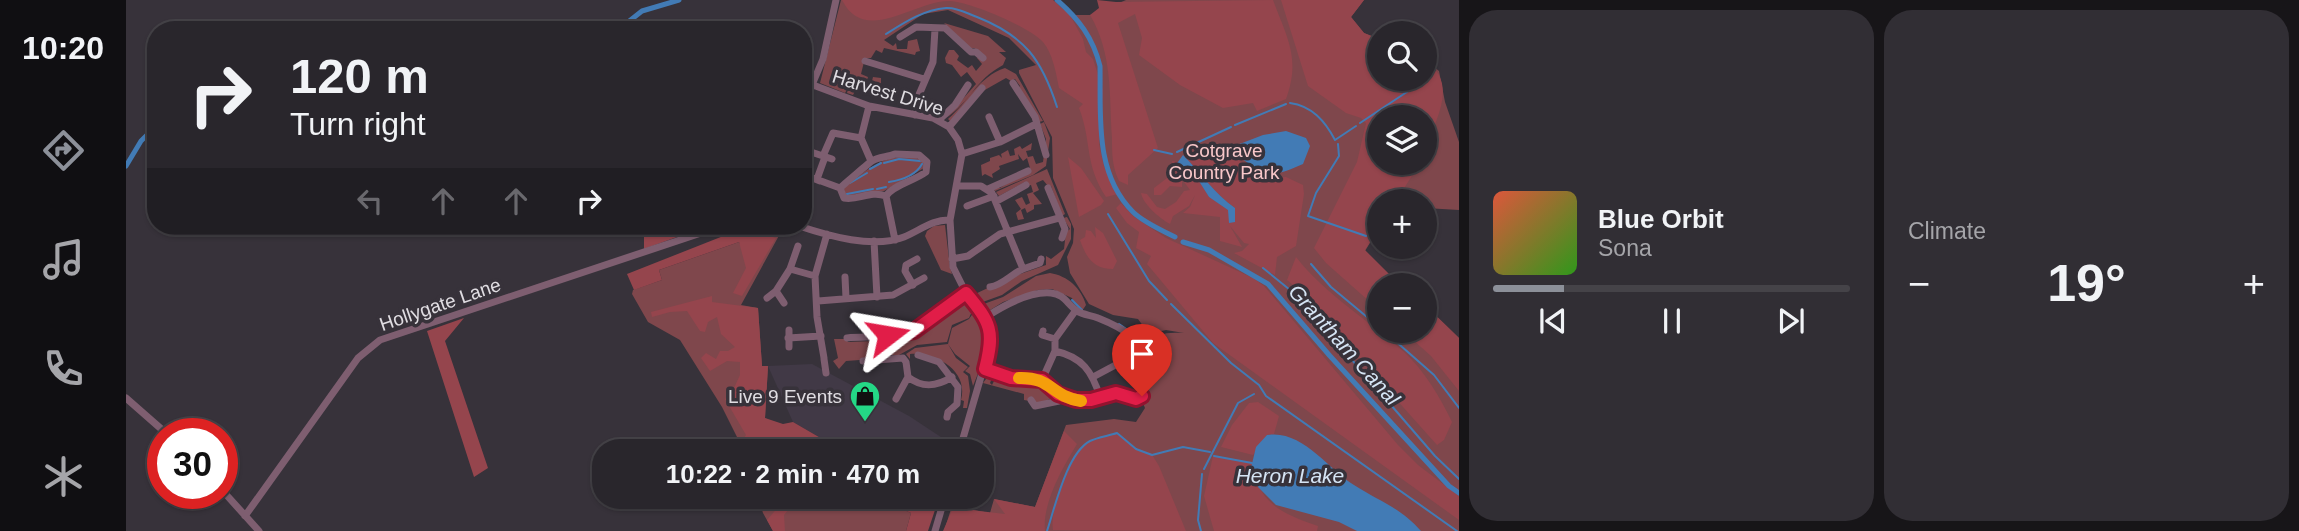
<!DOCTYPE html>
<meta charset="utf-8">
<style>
:root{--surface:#29262c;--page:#312e34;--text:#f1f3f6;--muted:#a5a5a9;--line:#454348;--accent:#8c9099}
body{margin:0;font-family:Arial,sans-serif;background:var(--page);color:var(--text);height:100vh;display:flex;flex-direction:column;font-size:26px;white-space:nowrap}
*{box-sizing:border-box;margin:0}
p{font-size:23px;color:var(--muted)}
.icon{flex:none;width:38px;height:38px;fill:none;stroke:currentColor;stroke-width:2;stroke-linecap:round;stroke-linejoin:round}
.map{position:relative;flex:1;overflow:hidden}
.details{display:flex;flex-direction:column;gap:10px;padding:10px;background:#171518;width:840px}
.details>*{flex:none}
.hud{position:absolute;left:21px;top:21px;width:665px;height:214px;border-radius:28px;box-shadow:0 2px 5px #0004,0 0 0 2px var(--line);background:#29262c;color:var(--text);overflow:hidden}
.fabs{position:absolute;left:1241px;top:21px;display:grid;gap:14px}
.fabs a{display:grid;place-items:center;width:70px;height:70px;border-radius:50%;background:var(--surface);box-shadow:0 2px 5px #0004,0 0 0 2px var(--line);font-size:35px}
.speed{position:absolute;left:21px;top:418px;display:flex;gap:14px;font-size:35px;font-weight:700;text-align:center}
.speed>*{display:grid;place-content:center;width:91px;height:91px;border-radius:50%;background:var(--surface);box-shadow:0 2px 5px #0004,0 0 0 2px var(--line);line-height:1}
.speed .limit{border:10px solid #d22;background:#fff;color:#111}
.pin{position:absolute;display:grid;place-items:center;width:60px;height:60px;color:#fff;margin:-72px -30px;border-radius:50% 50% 50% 0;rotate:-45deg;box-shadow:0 0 7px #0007}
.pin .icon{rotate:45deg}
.me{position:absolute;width:77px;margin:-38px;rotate:76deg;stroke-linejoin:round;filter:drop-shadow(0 0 5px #0008)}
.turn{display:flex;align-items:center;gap:24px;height:147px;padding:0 28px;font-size:32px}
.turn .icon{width:91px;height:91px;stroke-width:2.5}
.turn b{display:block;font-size:49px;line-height:60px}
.lanes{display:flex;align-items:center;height:66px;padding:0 28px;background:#0003;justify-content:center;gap:35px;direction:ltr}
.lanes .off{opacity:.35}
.big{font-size:52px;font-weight:600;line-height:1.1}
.details .tile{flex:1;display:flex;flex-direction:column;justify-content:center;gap:10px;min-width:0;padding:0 24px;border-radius:28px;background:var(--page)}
.song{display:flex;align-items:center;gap:21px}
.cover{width:84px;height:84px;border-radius:10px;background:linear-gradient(135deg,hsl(10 70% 55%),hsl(110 70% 35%))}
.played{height:7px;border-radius:4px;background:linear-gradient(90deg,var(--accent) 20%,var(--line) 20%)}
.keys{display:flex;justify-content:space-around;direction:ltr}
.heat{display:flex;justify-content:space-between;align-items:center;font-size:38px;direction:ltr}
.details .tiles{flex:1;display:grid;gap:10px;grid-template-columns:repeat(2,1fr)}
.trip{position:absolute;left:466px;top:439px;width:402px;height:70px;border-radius:28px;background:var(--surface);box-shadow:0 2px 5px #0004,0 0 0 2px var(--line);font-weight:600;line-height:70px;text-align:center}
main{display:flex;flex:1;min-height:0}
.tabs{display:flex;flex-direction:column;width:126px;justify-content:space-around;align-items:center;background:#100f12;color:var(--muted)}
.tabs .icon{width:49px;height:49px}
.tabs .on{color:var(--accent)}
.tabs b{font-size:32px;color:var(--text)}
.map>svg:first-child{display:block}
.built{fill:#413946}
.green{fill:#7f474c;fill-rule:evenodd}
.forest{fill:#95454d}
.water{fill:#427bb5}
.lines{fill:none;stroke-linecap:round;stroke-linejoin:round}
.stream{stroke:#427bb5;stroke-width:2}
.canal{stroke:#427bb5;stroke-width:5}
.minor{stroke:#7e5e70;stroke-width:7}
.route-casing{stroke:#92132f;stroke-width:18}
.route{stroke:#e11d48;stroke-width:12}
.slow{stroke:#f59e0b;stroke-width:12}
.labels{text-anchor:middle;stroke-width:7;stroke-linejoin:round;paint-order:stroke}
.street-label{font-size:19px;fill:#e0dde2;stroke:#37323a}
.park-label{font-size:19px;fill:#f8c7c9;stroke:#37323a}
.poi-label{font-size:19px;fill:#e0dde2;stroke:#37323a;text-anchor:end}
.water-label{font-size:21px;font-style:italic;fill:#d5e4f4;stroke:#37323a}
</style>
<main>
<nav class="tabs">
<b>10:20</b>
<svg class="icon on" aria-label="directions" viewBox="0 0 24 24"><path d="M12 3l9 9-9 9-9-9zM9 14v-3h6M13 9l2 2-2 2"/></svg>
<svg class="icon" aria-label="music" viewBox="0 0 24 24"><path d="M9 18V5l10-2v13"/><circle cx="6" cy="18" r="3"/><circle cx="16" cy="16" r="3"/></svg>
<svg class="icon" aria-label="phone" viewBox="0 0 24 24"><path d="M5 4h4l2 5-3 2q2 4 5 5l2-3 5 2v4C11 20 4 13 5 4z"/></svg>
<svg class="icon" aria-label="climate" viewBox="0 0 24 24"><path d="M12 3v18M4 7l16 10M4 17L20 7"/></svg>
</nav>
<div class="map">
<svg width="1333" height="531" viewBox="0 0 1333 531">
<rect width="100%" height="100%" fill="#37323a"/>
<!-- built -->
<path class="built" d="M686,364L783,416L830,447L829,451H717L667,422L642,366Z"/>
<!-- green -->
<path class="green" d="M715,0H927L944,15H964L1000,0H1238L1225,17L1238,33L1253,39V79H1298L1299,60L1313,71L1319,102L1333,142V210L1299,208L1298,201H1253V228L1239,251L1274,285H1253V331H1298L1299,305L1333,338V531H818L826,506L864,513L868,499L909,507L940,425L988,419L1010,422L1019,408L1016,401L1019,354L1023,351L1021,347H1018C1030,333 1040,332 1058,333L1040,330L1023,334L1012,319L987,315L963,304L944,273L941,257L947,243L948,229L927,178L926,137L893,73V70L910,65L883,38L822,10L797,14L758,40L767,46L770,43L771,49H781L782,41L791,39L794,51L790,52L789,55L758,48L756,53L750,50L745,58H739L735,74L742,77L740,83L745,85L747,77L755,78V86L760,87L758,95L749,94L750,90H742L732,85L727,95L721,93L723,86L719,93L694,83ZM1253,117H1298V163H1253Z
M818,23L862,36L880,52H873L880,58L877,65C849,80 844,102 820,118L850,84L841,72L835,77L826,65L820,63L819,58L823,50H828L833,56L831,60L842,68L846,65L850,71L856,64L851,58L859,56L848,48L845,49Z
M879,68L890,74L917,121L913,122L892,89L894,86L889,79L885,81L880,78L857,91L825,122L822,119C842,102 852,77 879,68Z
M918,122L924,138L920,166L907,175L869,191L866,188H874L904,168L901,158L897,161L892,154L893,159L873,166L874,169L866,174L867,178L859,174L856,176L855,165L864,161V158L873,155L876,158L875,154L882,150L884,156L889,155L888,149L894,146L896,149L906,143L905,150L900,151L902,157L907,156L910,164L917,162L920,139L914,124Z
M774,157L791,158L798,161V168L758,191L720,196L717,187C736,175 750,159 774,157Z
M921,169L939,214L936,216L925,186H922L917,180L910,183L913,190L907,193L916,204L908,205V209L901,213L899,208L895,210L898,219L892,220L890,213L895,209L889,200L896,197L900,205L904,203L901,194L907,192L905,185L901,186L899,182L873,196L870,192Z
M941,217L945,224V239L932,265L896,281L876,295L854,303L847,295L883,278L920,265V256L925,259L938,249L940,232L944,229L937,218Z
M819,225L824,267L826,274L815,270L799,236L801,231L808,226Z
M656,230L615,305L632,308L636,366H642L639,418L698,451H618L596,407L554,340L522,322L506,294L507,290L536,280L533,270L613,242L614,244Z
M924,273C942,276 955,288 960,305L956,311L948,304L946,298L926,289L912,290L877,302L861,312L855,305L877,297L910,276Z
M838,298L848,307L843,318L826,325L821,342L791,345L773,355H757V341C804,338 803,319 838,298Z
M850,309C869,333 858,360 847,386L844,374L839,371L844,366L829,354L822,344L826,328L843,319Z
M708,339H720L722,342L748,341L747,359L720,361L713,369L707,361L712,358Z
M822,344L830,358L842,367L837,372L842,376L844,391L841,408H837L838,401L835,400C843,370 809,352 784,354V359L780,354L789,348Z
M863,375L867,376L864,383L866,385L870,377L884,382H910L929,396L916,403L898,400V394L857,383Z
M632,497H749L785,513L780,531H647L637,513Z"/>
<!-- forest -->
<path class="forest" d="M716,0H927L944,15L957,39L960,52L967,59L977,90L973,144L978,166L992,194L980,197C958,164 966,141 953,108L957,104L933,88C930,73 927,54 917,42C904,27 844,2 824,1C789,0 739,46 716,0Z
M971,0L990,2L1147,0C1161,38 1175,58 1160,99L1131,111L1127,103L1097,108L1054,85L1013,55L1016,38L1009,14L992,23L1032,148L1002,175V185L993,181C986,166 986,154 986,138C983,95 987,54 964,15L973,8Z
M1155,0H1238L1225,17L1238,33L1253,39V79H1298L1299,60C1333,84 1310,118 1299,150L1298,117H1253V163H1294L1270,201H1253V228L1239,250L1274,285H1253V310L1200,263L1188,248L1231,162L1240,123L1235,118L1220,113L1182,86Z
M1064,153L1069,156L1113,160L1133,178L1160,177L1177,185L1178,194L1170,246L1151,257L1149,275L1108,253L1116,251L1123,244L1118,243L1104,226L1116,247L1094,241V217L1057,213L1064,207L1069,195L1063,206L1047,216L1044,224C1033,218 1017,204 1015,193L1021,194L1031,207L1039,209L1050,202L1058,191L1064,190L1056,179V187L1044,186L1035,195H1028V188L1045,175L1054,178L1048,169L1046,161L1052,162L1050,165L1064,178L1071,177L1083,197L1103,210L1109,208C1088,193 1075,173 1057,155Z
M942,157L955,168L978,201L975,205L953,217Z
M995,203L1007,216L1040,238L1127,278L1138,286L1272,445L1292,465L1333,496V520L1087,343L1021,264L1025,256L1010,248L1013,232L1001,223L990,208Z
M518,226H581L518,249Z
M969,227L977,233L991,261L987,269C967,269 960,257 954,240L959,237L960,230L965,231L970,238Z
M615,229L650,238L616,296L607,293L620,268L613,242L533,270L536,280L508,290L501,274Z
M1170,257C1200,295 1241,319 1277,351C1298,370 1314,397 1326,422L1318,440L1311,445L1218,341L1213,345L1169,294L1172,289L1161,280Z
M586,296V302L632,308L636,366H642L639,418L657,424L667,422L717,451H637L638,445L628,440L631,451H623L618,438L620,435L599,399L610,391L608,388L614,375V362L601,361L584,371L575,358L580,353L590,359L594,351H602L609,347L595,334L591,317L582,322L579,332L574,331L561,311L544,312L526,317L525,312Z
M1299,305L1333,338V391L1305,356L1277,331H1298Z
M338,318L319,341L362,468L348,477L301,331Z
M1132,402L1153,416L1148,434L1141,435L1127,455L1095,447L1106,425L1123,403Z
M938,431L951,444C937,467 916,503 919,531H817L827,508L879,514L868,499L909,507Z
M991,433L1010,449L1025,453L1033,466L1060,531L927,530C923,509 943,458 960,444C968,438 981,436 991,433Z
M1087,456L1126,463C1132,504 1157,514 1192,526L1191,531H1088L1078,496Z
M661,497H673L658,515L659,531H647L641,520Z
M749,497H805L812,501L802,531H780L785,513Z"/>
<!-- water -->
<path class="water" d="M1160,131L1180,138L1184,146L1177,164C1163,170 1150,176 1135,174L1118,160L1111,145L1137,135Z
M1057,155C1075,173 1088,193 1109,208V222L1103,223L1102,210L1083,197L1071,178H1064L1049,166Z
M1141,435C1176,429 1202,469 1228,485C1253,501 1275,508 1295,531H1231L1213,522L1150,505L1132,487L1125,468L1130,447Z"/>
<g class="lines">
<!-- stream -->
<path class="stream" d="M760,34C779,22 797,10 820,8C831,7 842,14 851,17C899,36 916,60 931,107
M1164,103C1186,106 1199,121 1209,140L1230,126
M1234,123L1302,78
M1109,125L1160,104
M1212,144L1213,156L1190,193L1182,216L1240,236
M1028,150L1046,154
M1051,152L1105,127
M758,163L773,159L794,161
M744,169L755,163
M763,182C776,180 790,175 796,164
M724,183L741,173
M751,189L760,187
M721,194L747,189
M982,214L1023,281L1041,300
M1185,264L1205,287L1253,327
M1137,268L1169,294L1309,456L1333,479
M946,300L956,310
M1045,304L1105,363L1133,385L1140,396L1331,531
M993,324L1015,339
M1258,331L1308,375L1333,408
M1020,347L1026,376
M1088,456L1126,463
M1078,469L1112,403L1128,394
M921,531C929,507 941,453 964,441C972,437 982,436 991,433L1010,449L1026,455L1057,447L1084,452
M1075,531L1072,520L1076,474"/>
<!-- canal -->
<path class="canal" d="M931,0C953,19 967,38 974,66C975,116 968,173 1007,212C1017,222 1035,230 1049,237
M492,30L516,11L553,0
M0,166L15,141L30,126
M1057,242L1083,250L1142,284L1204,356L1323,486L1333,493"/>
<!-- minor -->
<path class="minor" d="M774,37L790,27L819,28L845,52H850L857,58
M739,61L798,79
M887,83L909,117L920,155
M687,85L743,106L807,118L823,127L832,140L836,154L824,220L827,267L840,293L860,317L866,339L833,452
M677,106L697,59L710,0
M743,106L735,138L745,161
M789,115L792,97L807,62L809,29
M863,117L874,142
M813,120L829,105L842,85
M823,127L856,88
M685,152L706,159
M769,154L793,155L801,162L800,172C788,181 767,185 760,196C744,190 732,201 718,198L714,188C716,186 744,162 746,161C752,157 762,157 769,154Z
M836,154L874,142L910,124
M697,156L707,133L735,138
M679,175L694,181
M691,179L699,157
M695,181L714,188
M832,186H855L866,193L897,269C885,274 877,285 864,287
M922,188L939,229L936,238
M862,189L902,171
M760,196L769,240
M871,201L900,185
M841,206L868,196
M673,226C703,236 747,249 778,237C793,231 807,219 824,220
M748,241L751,297
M826,259L842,256L874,234L933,218
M664,269L672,246
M897,269L914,263L915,259
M719,277L720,298
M787,285L779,271L780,265L791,259
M650,291L658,303
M641,298L650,291L664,269L689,276
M692,301L767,295L798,278
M663,330V347
M917,331L916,335L929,339
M752,335L754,359
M662,338L695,336
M721,338C740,336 768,339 786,331C806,323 821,304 840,293
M929,351C956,357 966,371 974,397
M792,355L813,362L832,387L831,404L822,412L821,417
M698,358L691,317L689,276L701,234
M698,359L700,373
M737,361L777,358L780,362L782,377C796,388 810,387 826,377
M859,369L885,378L916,380L932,394L950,400H965L990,393L1014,399C1020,390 1022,379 1021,368C1018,339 997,328 972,318C965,315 957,315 951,311C941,304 938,294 925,293C904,291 877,306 860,317
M967,377L997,361
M916,380L929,351V339L950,310
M0,398L41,434
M770,399L782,377
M905,400L909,406L933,401L937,396
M96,490L133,531
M119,516L232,358L254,340L596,226
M809,531L819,497"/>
</g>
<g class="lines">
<!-- route casing -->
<g class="route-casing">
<path id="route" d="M762,335L788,331L840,293C865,323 869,331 859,369L885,378L916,380L932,394L950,400H965L990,393L1010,399L1016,396"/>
</g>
<!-- route -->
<use href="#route" class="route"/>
<!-- slow -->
<path class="slow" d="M893,378C926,377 924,396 955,401"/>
</g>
<!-- icons -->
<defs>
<g id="shop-pin" transform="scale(1.575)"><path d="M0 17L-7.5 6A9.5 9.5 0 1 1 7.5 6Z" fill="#24d886" stroke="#37323a"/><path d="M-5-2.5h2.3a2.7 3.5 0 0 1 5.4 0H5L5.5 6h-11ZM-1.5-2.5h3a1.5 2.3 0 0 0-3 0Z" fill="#111"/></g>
</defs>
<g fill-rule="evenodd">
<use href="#shop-pin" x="739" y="396"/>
</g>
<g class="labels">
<!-- street labels -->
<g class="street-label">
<text transform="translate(762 92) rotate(17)" y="7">Harvest Drive</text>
<text transform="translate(314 304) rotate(-19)" y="7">Hollygate Lane</text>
</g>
<!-- park labels -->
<g class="park-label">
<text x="1098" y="157">Cotgrave<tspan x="1098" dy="22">Country Park</tspan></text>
</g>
<!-- poi labels -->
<g class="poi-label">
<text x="716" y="403">Live 9 Events</text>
</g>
<!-- water labels -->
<g class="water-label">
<text transform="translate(1218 345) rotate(48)" y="7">Grantham Canal</text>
<text x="1164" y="483">Heron Lake</text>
</g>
</g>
</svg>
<div class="fabs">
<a><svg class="icon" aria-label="search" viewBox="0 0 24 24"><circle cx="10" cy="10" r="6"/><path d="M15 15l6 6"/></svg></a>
<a><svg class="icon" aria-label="layers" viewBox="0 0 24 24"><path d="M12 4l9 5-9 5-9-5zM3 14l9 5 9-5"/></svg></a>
<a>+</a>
<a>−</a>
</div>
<div class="speed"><div class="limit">30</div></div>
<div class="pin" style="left:1016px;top:396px;background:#d93025"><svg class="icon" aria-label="arrive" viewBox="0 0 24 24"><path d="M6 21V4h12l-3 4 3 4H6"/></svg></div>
<svg class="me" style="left:762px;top:335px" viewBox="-20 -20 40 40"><path d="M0-17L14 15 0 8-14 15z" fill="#e11d48" stroke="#fff" stroke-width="4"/></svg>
<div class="trip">10:22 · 2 min · 470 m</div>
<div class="hud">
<div class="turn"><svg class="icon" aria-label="right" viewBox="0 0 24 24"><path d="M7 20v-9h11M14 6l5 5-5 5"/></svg><div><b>120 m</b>Turn right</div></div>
<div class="lanes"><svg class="icon off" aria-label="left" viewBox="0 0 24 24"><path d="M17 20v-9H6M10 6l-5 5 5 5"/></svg><svg class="icon off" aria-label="ahead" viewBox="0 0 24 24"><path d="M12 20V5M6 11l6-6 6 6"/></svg><svg class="icon off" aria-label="ahead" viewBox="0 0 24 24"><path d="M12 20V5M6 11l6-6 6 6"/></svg><svg class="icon" aria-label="right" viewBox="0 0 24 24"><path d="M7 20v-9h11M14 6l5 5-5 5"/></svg></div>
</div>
</div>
<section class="details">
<div class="tiles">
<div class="tile">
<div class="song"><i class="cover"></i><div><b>Blue Orbit</b><p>Sona</p></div></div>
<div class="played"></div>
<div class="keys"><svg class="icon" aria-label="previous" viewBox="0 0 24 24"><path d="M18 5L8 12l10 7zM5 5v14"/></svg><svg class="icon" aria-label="pause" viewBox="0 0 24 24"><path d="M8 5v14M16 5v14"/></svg><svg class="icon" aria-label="next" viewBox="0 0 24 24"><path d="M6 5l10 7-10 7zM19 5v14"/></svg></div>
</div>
<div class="tile"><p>Climate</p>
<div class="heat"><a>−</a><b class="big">19°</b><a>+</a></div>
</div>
</div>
</section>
</main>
